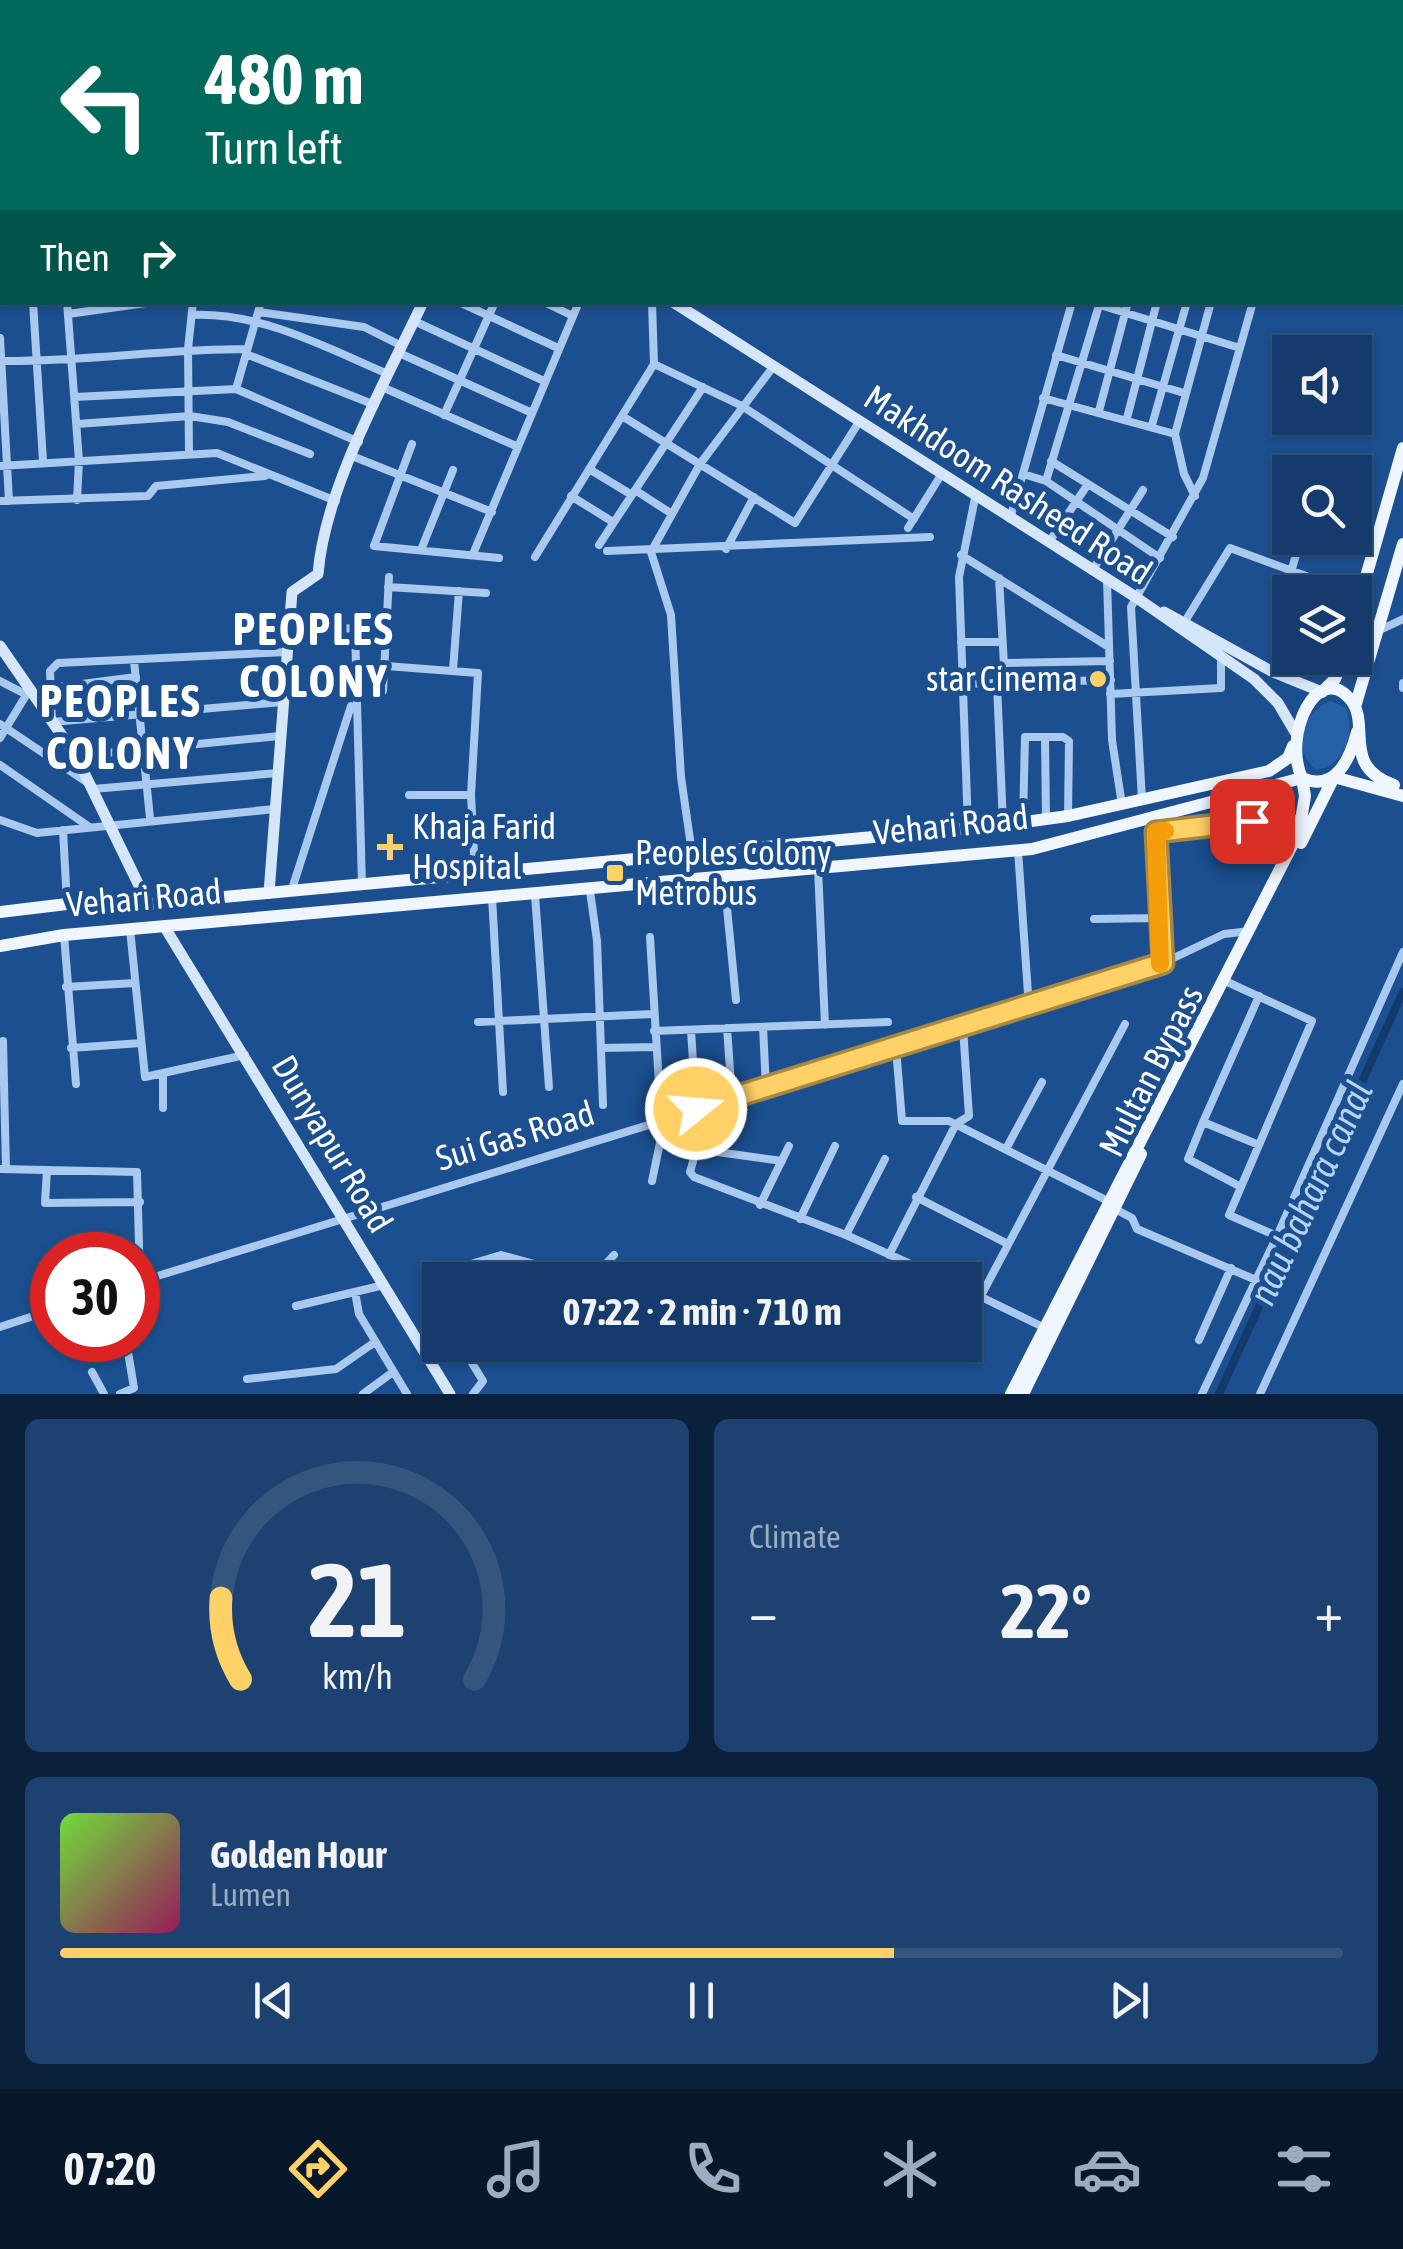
<!DOCTYPE html>
<meta charset="utf-8">
<style>
:root{--surface:#143b6b;--page:#1d4271;--text:#f1f3f6;--muted:#9dadc1;--line:#33557e;--accent:#ffd166}
body{margin:0;font-family:"Asap Condensed",sans-serif;background:var(--page);color:var(--text);height:100vh;display:flex;flex-direction:column;font-size:38px;white-space:nowrap}
*{box-sizing:border-box;margin:0}
p{font-size:32px;color:var(--muted)}
.icon{flex:none;width:55px;height:55px;fill:none;stroke:currentColor;stroke-width:2;stroke-linecap:round;stroke-linejoin:round}
.map{position:relative;height:1394px;overflow:hidden}
.details{display:flex;flex-direction:column;gap:25px;padding:25px;background:#0b203b;flex:1}
.details>*{flex:none}
.hud{position:absolute;left:0px;top:0px;width:1405px;height:305px;box-shadow:0 2px 8px #0004,0 0 0 2px var(--line);background:#00695c;color:#fff;overflow:hidden}
.buttons{position:absolute;left:1272px;top:335px;display:grid;gap:20px}
.buttons a{display:grid;place-items:center;width:100px;height:100px;border-radius:0px;background:var(--surface);box-shadow:0 2px 8px #0004,0 0 0 2px var(--line);font-size:50px}
.speed{position:absolute;left:30px;top:1232px;display:flex;gap:20px;font-size:50px;font-weight:700;text-align:center}
.speed>*{display:grid;place-content:center;width:130px;height:130px;border-radius:50%;background:var(--surface);box-shadow:0 2px 8px #0004,0 0 0 2px var(--line);line-height:1}
.speed .limit{border:15px solid #d22;background:#fff;color:#111}
.pin{position:absolute;display:grid;place-items:center;width:85px;height:85px;color:#fff;margin:-42px;border-radius:20px;box-shadow:0 5px 15px #0006}
.me{position:absolute;width:110px;margin:-55px;rotate:73deg;stroke-linejoin:round;filter:drop-shadow(0 0 8px #0008)}
.turn{display:flex;align-items:center;gap:35px;height:210px;padding:0 40px;font-size:45px}
.turn .icon{width:130px;height:130px;stroke-width:2.5}
.turn b{display:block;font-size:70px;line-height:85px}
.then{display:flex;align-items:center;height:95px;padding:0 40px;background:#0003;gap:20px;font-size:38px}
.big{font-size:75px;font-weight:700;line-height:1.1}
.details .widget{flex:1;display:flex;flex-direction:column;justify-content:center;gap:15px;min-width:0;padding:0 35px;border-radius:15px;background:var(--page)}
.details .dial{align-items:center;gap:0}
.dial svg{height:260px;overflow:visible;fill:none;stroke:var(--line);stroke-width:7;stroke-linecap:round;text-anchor:middle}
.dial text{fill:var(--text);stroke:none}
.song{display:flex;align-items:center;gap:30px}
.cover{width:120px;height:120px;border-radius:15px;background:linear-gradient(135deg,hsl(100 70% 55%),hsl(330 70% 35%))}
.played{height:10px;border-radius:5px;background:linear-gradient(90deg,var(--accent) 65%,var(--line) 65%)}
.keys{display:flex;justify-content:space-around;direction:ltr}
.heat{display:flex;justify-content:space-between;align-items:center;font-size:55px;direction:ltr}
.details .tiles{flex:1;display:grid;gap:25px;grid-template-columns:1fr 1fr}
.widget:last-child{grid-column:span 2}
.trip{position:absolute;left:422px;top:1262px;width:560px;height:100px;border-radius:0px;background:var(--surface);box-shadow:0 2px 8px #0004,0 0 0 2px var(--line);font-weight:700;line-height:100px;text-align:center}
.tab-bar{display:flex;height:160px;justify-content:space-around;align-items:center;background:#08182b;color:var(--muted)}
.tab-bar .icon{width:70px;height:70px}
.tab-bar .current{color:var(--accent)}
.tab-bar b{font-size:45px;color:var(--text)}
.map>svg:first-child{display:block}
.green{fill:#2461a8}
.lines{fill:none;stroke-linecap:round;stroke-linejoin:round}
.canal{stroke:#123a6d;stroke-width:8}
.street{stroke:#a9c9ee;stroke-width:8}
.secondary{stroke:#d6e6fa;stroke-width:11}
.primary{stroke:#f0f6ff;stroke-width:12}
.rail{stroke:#fff;stroke-width:2.5;stroke-dasharray:18 8;stroke-linecap:butt}
.route-casing{stroke:#a68842;stroke-width:25}
.route{stroke:#ffd166;stroke-width:18}
.slow{stroke:#f59e0b;stroke-width:18}
.poi-dot{fill:#ffd166;stroke:#1b4f8f;stroke-width:4}
.labels{text-anchor:middle;stroke-width:10;stroke-linejoin:round;paint-order:stroke}
.street-label{font-size:35px;fill:#fff;stroke:#1b4f8f}
.poi-label{font-size:35px;fill:#fff;stroke:#1b4f8f;text-anchor:start}
.water-label{font-size:38px;font-style:italic;fill:#b5d3f5;stroke:#1b4f8f}
.district-label{font-size:45px;font-weight:bold;letter-spacing:2.5px;fill:#fff;stroke:#1b4f8f}
</style>
<div class="map">
<svg width="1403" height="1394" viewBox="0 0 1403 1394">
<rect width="100%" height="100%" fill="#1b4f8f"/>
<!-- green -->
<path class="green" d="M1330,701L1346,708C1356,732 1344,769 1315,769C1291,747 1303,713 1330,701Z"/>
<g class="lines">
<!-- canal -->
<path class="canal" d="M1219,1394L1403,992"/>
<!-- street -->
<path class="street" d="M1126,0L1127,2
M388,2V0
M485,2V0
M695,2L696,0
M780,2L781,0
M901,2V0
M1233,2H1235
M0,223H2
M33,302L43,461
M67,302L79,461L77,500
M459,302L558,348
M544,302L573,316
M652,302L654,364
M1100,305L1240,348
M259,312L364,327L402,346
M68,314L153,302
M192,315C261,312 325,347 388,374
M414,321L544,381
M0,338L9,501
M399,353L530,412
M246,354L375,405
M1056,355L1184,393
M0,361C83,362 164,349 247,349
M382,387L516,446
M236,389L261,302
M75,397L236,389L359,442
M1043,398L1175,434
M1099,411L1128,302
M444,415L495,302
M622,416L795,523L859,422
M1127,418L1157,302
M77,424L190,416L228,422L310,454
M1152,425L1187,302
M412,444L374,546L499,558
M189,453L188,349L193,302
M352,456L492,512
M1051,461L1173,537
M0,466L217,453L336,501
M589,469L632,495
M1023,474L1046,481L1160,558
M1046,481L1100,302
M635,490L672,514
M571,496L613,522
M1195,496L1184,474L1175,434L1211,302
M0,501L148,496L156,486L265,476
M1010,519L1072,302
M908,528L941,475
M1049,542L1088,484
M599,545L703,387
M726,549L754,497
M421,550L453,470
M607,551L930,537
M473,554L579,302
M961,555L1109,647
M535,557L654,364L742,406L914,519
M1092,571L1143,490
M1291,572L1301,538
M999,578L1005,682
M1107,580L1112,740L1122,805
M388,587L486,593
M1184,623L1230,548L1344,590
M355,628L387,627
M1382,629L1403,619
M288,632L355,628L362,885
M961,642H1002
M134,661L150,818
M1004,663L1110,661
M386,666L478,673L471,795L475,873
M453,670L459,591
M0,681L27,695
M997,683L1003,825
M1403,683V688
M962,684L1111,680
M51,688L136,677
M383,691L389,577
M1110,694L1221,688V660
M282,702L52,722L50,671L58,663L287,652
M0,724L88,783
M1045,737L1046,819
M0,738L25,697
M76,756L280,736
M0,765L88,826
M93,789L278,773
M409,795H471
M1142,800L1131,607L1203,478L1253,302
M1155,815L1163,963
M0,820L37,833L275,809
M1023,822L1025,737H1063L1069,741L1068,816
M968,828L959,577L975,498
M63,830L67,904
M1156,832L1303,818
M1018,850L1029,1008
M692,853L681,777L671,615L651,552L700,464L773,367
M818,868L825,1025
M724,877L736,1000
M590,891L597,941L603,1105
M291,892L351,706
M535,895L549,1087
M492,897L503,1092
M1094,919L1160,918
M130,929L145,1077L245,1055
M64,935L76,1084
M650,937L662,1133L652,1181
M1223,980L1312,1021L1229,1215L1277,1236L1403,952
M66,987L135,983
M478,1022L653,1014
M763,1027L766,1088
M727,1028L732,1098
M691,1030L696,1109
M654,1031L888,1022
M3,1041L6,1169
M71,1048L141,1043
M601,1048L655,1047
M896,1048L902,1121H949L1108,1201
M163,1108V1075
M1203,1122L1259,996
M660,1144L782,1161
M1006,1149L1042,1082
M696,1151L690,1172L694,1177L846,1235L946,1280
M0,1169L137,1172L140,1281
M47,1170L45,1203L140,1202
M1241,1187L1188,1159L1203,1122L1259,1145
M916,1197L1006,1243
M760,1205L789,1146
M1115,1209L1132,1218L1137,1229L1256,1280L1277,1236
M800,1219L835,1146
M846,1235L885,1159
M889,1255L956,1124L969,1116L963,1028
M592,1279L614,1255
M138,1282L1029,1008L1163,963L1224,934L1250,931
M965,1289L1045,1328
M355,1292L359,1314L407,1394
M440,1303L434,1275L501,1255L593,1280
M296,1306L384,1285
M965,1326L1125,1024
M0,1327L52,1310
M1199,1340L1231,1268
M461,1345L483,1381L473,1394
M954,1350L957,1345
M92,1372L104,1394
M247,1379L336,1369L375,1342
M120,1394L134,1388L126,1340
M363,1394L393,1372
M1202,1394L1256,1280
M1260,1394L1403,1084"/>
<!-- secondary -->
<path class="secondary" d="M210,0L213,2
M1061,2L1067,0
M0,268L2,267
M673,302L1134,596L1254,679L1278,703L1295,732
M1164,612L1273,672L1322,692
M0,646L76,756L148,904
M269,893L292,592L318,574C325,487 385,383 423,302
M164,926L450,1394"/>
<!-- primary -->
<path class="primary" d="M1355,615L1403,448
M1322,692L1335,679L1344,658
M1355,707L1403,544
M1357,732C1350,759 1335,793 1302,778C1282,734 1318,661 1350,699C1372,724 1340,766 1394,785
M1301,843L1334,777L1403,796
M0,912L67,904H148L1003,825L1068,816L1269,771L1288,758L1293,746
M0,946L64,935L1032,849L1302,778L1305,796L1299,832L1011,1394
M1023,1394L1141,1154"/>
<!-- rail -->
<path class="rail" d="M971,2L977,0
M0,239H2"/>
</g>
<g class="lines">
<!-- route casing -->
<g class="route-casing">
<path id="route" d="M696,1109L1163,963L1156,832L1252,821"/>
</g>
<!-- route -->
<use href="#route" class="route"/>
<!-- slow -->
<path class="slow" d="M1160,964L1156,832L1165,831"/>
</g>
<!-- markers -->
<g class="poi-dot">
<circle cx="1098" cy="679" r="10"/>
<path d="M385 832h10v10h10v10h-10v10h-10v-10h-10v-10h10z"/>
<rect x="605" y="863" width="20" height="20" rx="5"/>
</g>
<g class="labels">
<!-- street labels -->
<g class="street-label">
<text transform="translate(1008 485) rotate(33)" y="12">Makhdoom Rasheed Road</text>
<text transform="translate(951 825) rotate(-6)" y="12">Vehari Road</text>
<text transform="translate(144 898) rotate(-5)" y="12">Vehari Road</text>
<text transform="translate(1151 1071) rotate(-63)" y="12">Multan Bypass</text>
<text transform="translate(515 1136) rotate(-17)" y="12">Sui Gas Road</text>
<text transform="translate(332 1144) rotate(59)" y="12">Dunyapur Road</text>
</g>
<!-- poi labels -->
<g class="poi-label">
<text x="1078" y="691" text-anchor="end">star Cinema</text>
<text x="412" y="839">Khaja Farid<tspan x="412" dy="40">Hospital</tspan></text>
<text x="635" y="865">Peoples Colony<tspan x="635" dy="40">Metrobus</tspan></text>
</g>
<!-- water labels -->
<g class="water-label">
<text transform="translate(1311 1193) rotate(-65)" y="13">nau bahara canal</text>
</g>
<!-- district labels -->
<g class="district-label">
<text x="314" y="645">PEOPLES<tspan x="314" dy="52">COLONY</tspan></text>
<text x="121" y="717">PEOPLES<tspan x="121" dy="52">COLONY</tspan></text>
</g>
</g>
</svg>
<div class="buttons">
<a><svg class="icon" aria-label="sound" viewBox="0 0 24 24"><path d="M4 9h4l5-4v14l-5-4H4zM17 9q2 3 0 6"/></svg></a>
<a><svg class="icon" aria-label="search" viewBox="0 0 24 24"><circle cx="10" cy="10" r="6"/><path d="M15 15l6 6"/></svg></a>
<a><svg class="icon" aria-label="layers" viewBox="0 0 24 24"><path d="M12 4l9 5-9 5-9-5zM3 14l9 5 9-5"/></svg></a>
</div>
<div class="speed"><div class="limit">30</div></div>
<div class="pin" style="left:1252px;top:821px;background:#d93025"><svg class="icon" aria-label="arrive" viewBox="0 0 24 24"><path d="M6 21V4h12l-3 4 3 4H6"/></svg></div>
<svg class="me" style="left:696px;top:1109px" viewBox="-20 -20 40 40"><circle r="17" fill="#ffd166" stroke="#fff" stroke-width="3"/><path d="M0-11L8 9 0 5-8 9z" fill="#fff"/></svg>
<div class="trip">07:22 · 2 min · 710 m</div>
<div class="hud">
<div class="turn"><svg class="icon" aria-label="left" viewBox="0 0 24 24"><path d="M17 20v-9H6M10 6l-5 5 5 5"/></svg><div><b>480 m</b>Turn left</div></div>
<div class="then">Then<svg class="icon" aria-label="right" viewBox="0 0 24 24"><path d="M7 20v-9h11M14 6l5 5-5 5"/></svg></div>
</div>
</div>
<section class="details">
<div class="tiles">
<div class="widget dial"><svg viewBox="0 0 100 80">
<path d="M14 69A42 42 0 1 1 86 69"/>
<path d="M14 69A42 42 0 0 1 8 44" stroke="#ffd166"/>
<text x="50" y="56" font-size="32" font-weight="700">21</text>
<text x="50" y="72" font-size="11">km/h</text>
</svg></div>
<div class="widget"><p>Climate</p>
<div class="heat"><a>−</a><b class="big">22°</b><a>+</a></div>
</div>
<div class="widget">
<div class="song"><i class="cover"></i><div><b>Golden Hour</b><p>Lumen</p></div></div>
<div class="played"></div>
<div class="keys"><svg class="icon" aria-label="previous" viewBox="0 0 24 24"><path d="M18 5L8 12l10 7zM5 5v14"/></svg><svg class="icon" aria-label="pause" viewBox="0 0 24 24"><path d="M8 5v14M16 5v14"/></svg><svg class="icon" aria-label="next" viewBox="0 0 24 24"><path d="M6 5l10 7-10 7zM19 5v14"/></svg></div>
</div>
</div>
</section>
<nav class="tab-bar">
<b>07:20</b>
<svg class="icon current" aria-label="directions" viewBox="0 0 24 24"><path d="M12 3l9 9-9 9-9-9zM9 14v-3h6M13 9l2 2-2 2"/></svg>
<svg class="icon" aria-label="music" viewBox="0 0 24 24"><path d="M9 18V5l10-2v13"/><circle cx="6" cy="18" r="3"/><circle cx="16" cy="16" r="3"/></svg>
<svg class="icon" aria-label="phone" viewBox="0 0 24 24"><path d="M5 4h4l2 5-3 2q2 4 5 5l2-3 5 2v4C11 20 4 13 5 4z"/></svg>
<svg class="icon" aria-label="climate" viewBox="0 0 24 24"><path d="M12 3v18M4 7l16 10M4 17L20 7"/></svg>
<svg class="icon" aria-label="car" viewBox="0 0 24 24"><path d="M5 17H2v-5l4-1 3-4h7l3 4 3 1v5h-3M9 17h6M6 11h13"/><circle cx="7" cy="17" r="2"/><circle cx="17" cy="17" r="2"/></svg>
<svg class="icon" aria-label="filters" viewBox="0 0 24 24"><path d="M4 7h16M4 17h16"/><circle cx="9" cy="7" r="2"/><circle cx="15" cy="17" r="2"/></svg>
</nav>
